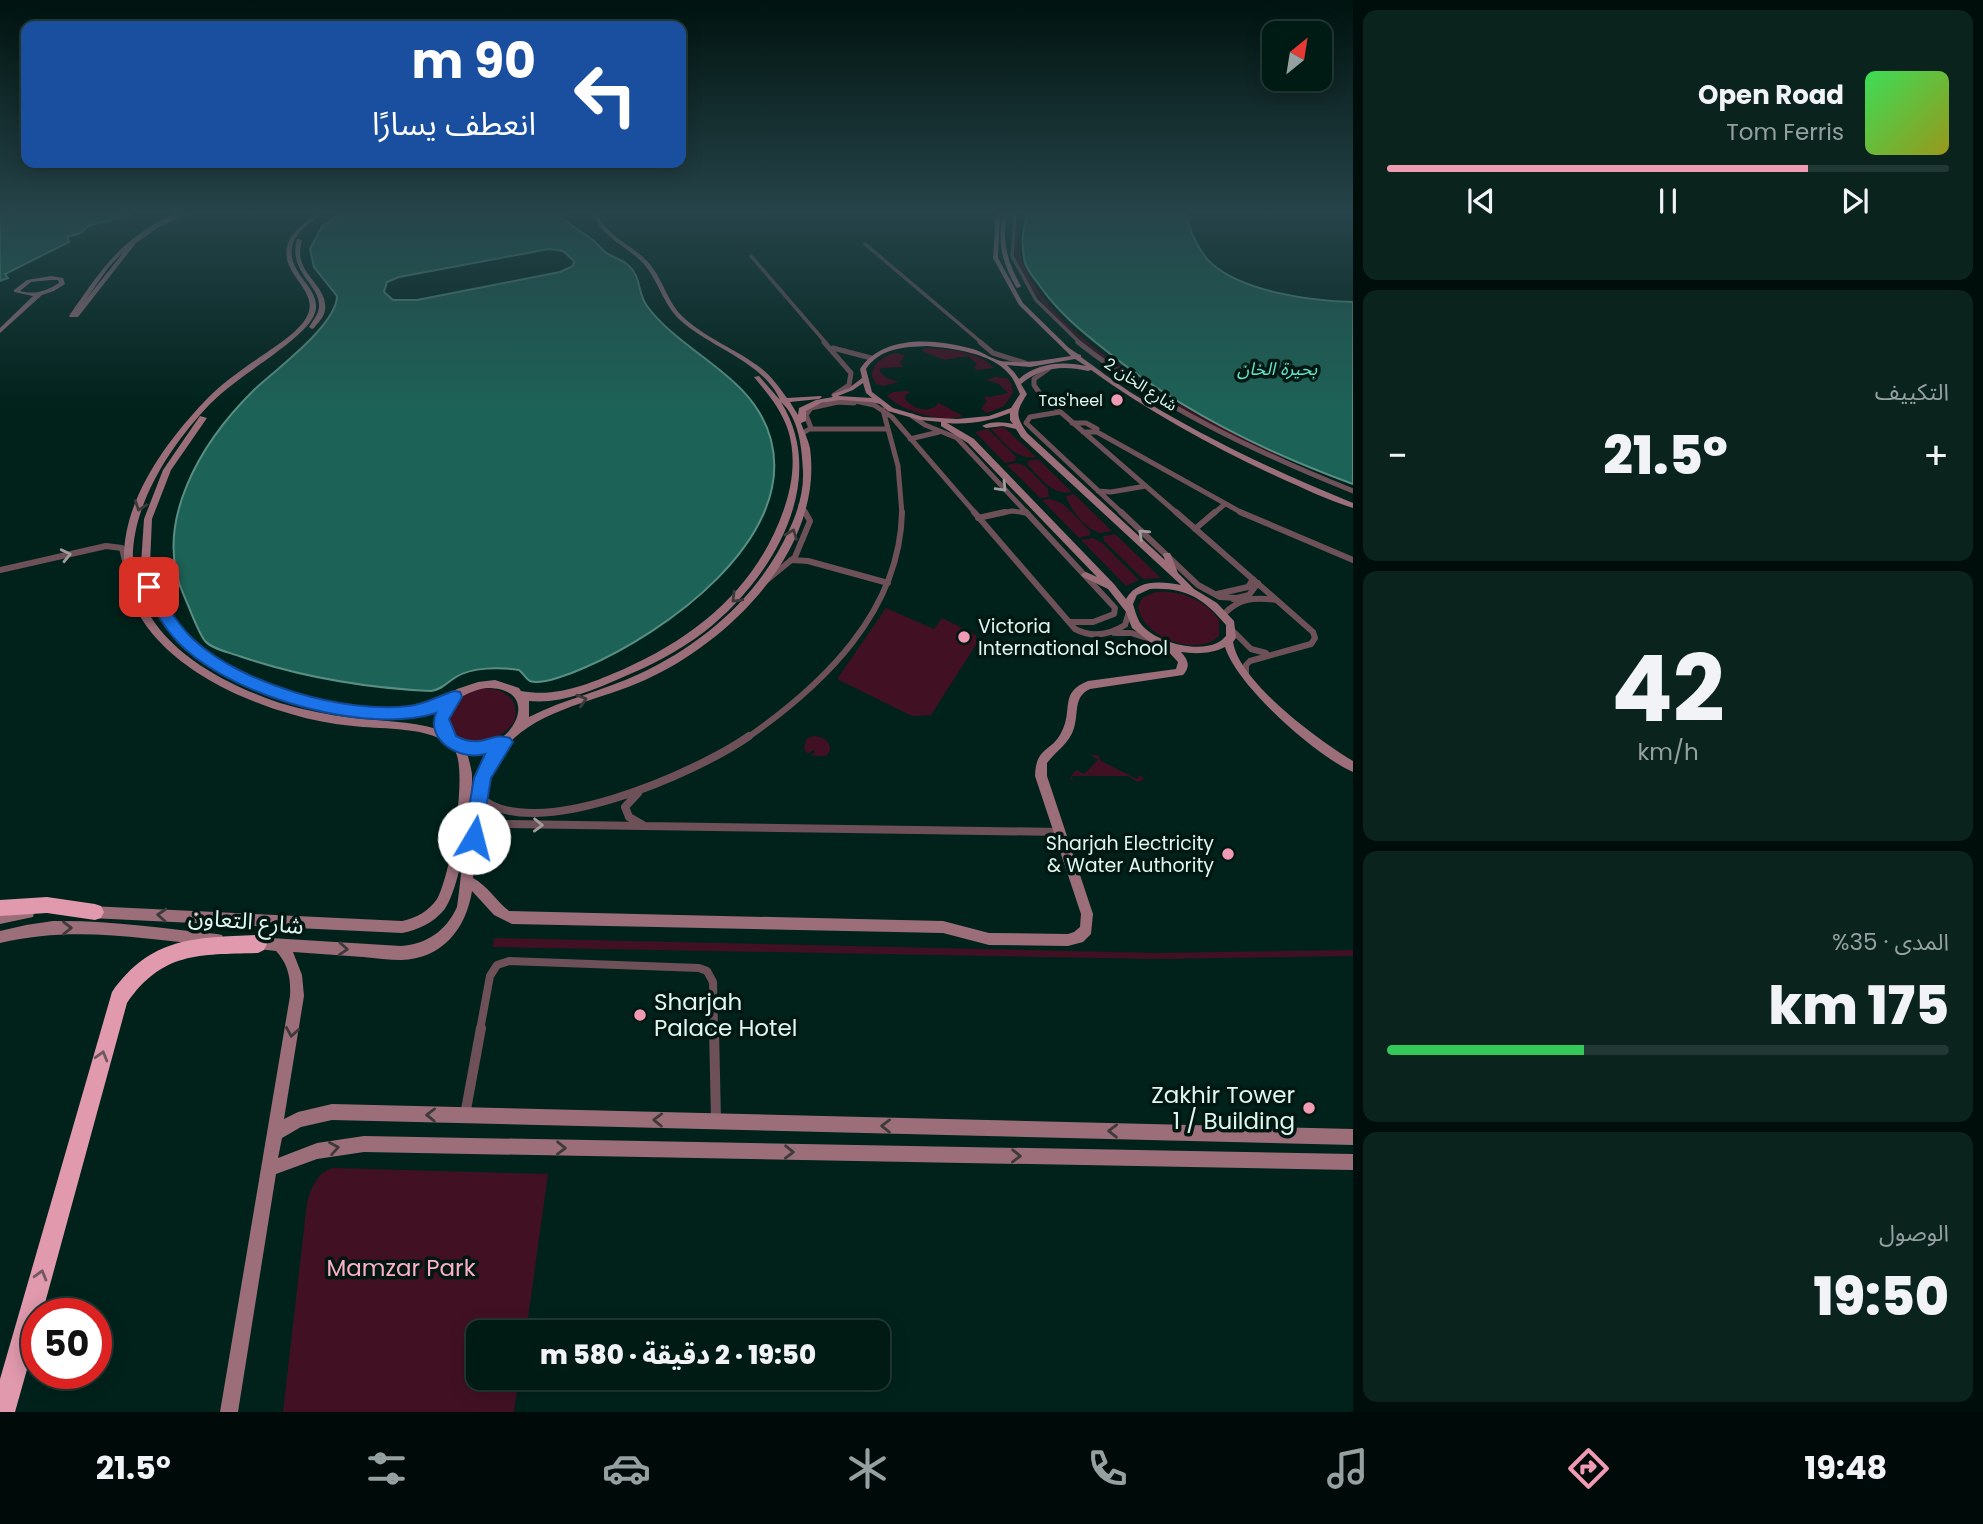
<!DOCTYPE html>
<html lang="ar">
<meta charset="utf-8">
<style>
:root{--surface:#001a14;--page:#0a231d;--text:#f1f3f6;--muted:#95a1a0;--line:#223834;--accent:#f19ab3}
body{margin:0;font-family:Poppins,"Noto Sans Arabic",sans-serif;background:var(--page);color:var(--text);direction:rtl;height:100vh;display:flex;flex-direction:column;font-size:26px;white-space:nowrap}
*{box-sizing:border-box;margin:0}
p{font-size:23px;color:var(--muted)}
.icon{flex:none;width:38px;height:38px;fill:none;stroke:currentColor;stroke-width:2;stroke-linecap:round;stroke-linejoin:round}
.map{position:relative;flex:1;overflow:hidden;direction:ltr}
.details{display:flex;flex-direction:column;gap:10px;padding:10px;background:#000e0b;width:630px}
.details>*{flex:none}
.hud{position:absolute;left:21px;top:21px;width:665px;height:147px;border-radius:14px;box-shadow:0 4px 18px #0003,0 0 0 2px var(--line);direction:rtl;background:#1a4fa0;color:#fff;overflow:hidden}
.needle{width:46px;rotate:30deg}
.tools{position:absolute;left:1262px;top:21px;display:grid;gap:14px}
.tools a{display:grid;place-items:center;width:70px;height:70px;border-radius:14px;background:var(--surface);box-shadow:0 4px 18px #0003,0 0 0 2px var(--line);font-size:35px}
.speed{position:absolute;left:21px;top:1298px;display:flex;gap:14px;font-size:35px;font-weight:700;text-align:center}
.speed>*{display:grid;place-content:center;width:91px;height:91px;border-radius:50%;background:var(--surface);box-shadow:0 4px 18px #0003,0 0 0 2px var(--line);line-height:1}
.speed .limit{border:10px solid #d22;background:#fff;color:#111}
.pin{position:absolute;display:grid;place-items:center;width:60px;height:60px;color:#fff;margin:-30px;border-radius:14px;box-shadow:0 4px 10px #0006}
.me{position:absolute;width:77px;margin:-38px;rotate:8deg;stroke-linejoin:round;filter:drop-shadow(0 0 5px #0008)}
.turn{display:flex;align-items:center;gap:24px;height:147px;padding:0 35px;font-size:32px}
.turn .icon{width:91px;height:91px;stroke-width:2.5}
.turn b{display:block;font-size:49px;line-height:60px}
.big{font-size:52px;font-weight:800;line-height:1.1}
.details .widget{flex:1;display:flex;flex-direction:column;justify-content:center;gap:10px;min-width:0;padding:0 24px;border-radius:14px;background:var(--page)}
.details .dial{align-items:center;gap:0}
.dial b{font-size:91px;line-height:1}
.song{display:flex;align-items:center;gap:21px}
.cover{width:84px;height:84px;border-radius:10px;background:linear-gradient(135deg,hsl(130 70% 55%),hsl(60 70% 35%))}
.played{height:7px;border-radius:4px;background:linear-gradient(90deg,var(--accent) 75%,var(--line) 75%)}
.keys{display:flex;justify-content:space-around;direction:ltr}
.heat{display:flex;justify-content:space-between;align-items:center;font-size:38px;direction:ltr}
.charge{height:10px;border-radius:5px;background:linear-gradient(90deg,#34c759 35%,var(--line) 0)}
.trip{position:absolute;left:466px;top:1320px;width:424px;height:70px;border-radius:14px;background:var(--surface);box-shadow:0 4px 18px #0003,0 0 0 2px var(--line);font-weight:800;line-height:70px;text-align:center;direction:rtl}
.tabs{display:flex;height:112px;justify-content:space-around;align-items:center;background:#000a08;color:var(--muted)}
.tabs .icon{width:49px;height:49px}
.tabs .active{color:var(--accent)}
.tabs b{font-size:32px;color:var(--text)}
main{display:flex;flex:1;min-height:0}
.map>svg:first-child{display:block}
.green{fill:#411123}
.water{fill:#1d6256;stroke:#588e84;stroke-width:2;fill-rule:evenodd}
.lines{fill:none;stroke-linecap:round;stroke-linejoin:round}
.street-far4{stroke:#6d5058;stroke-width:3.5}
.street-far3{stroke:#6d5058;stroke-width:5}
.street-far2{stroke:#6d5058;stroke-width:6}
.street-far1{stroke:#6d5058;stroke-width:8}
.street{stroke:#6d5058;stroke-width:10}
.secondary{fill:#9b6e7a;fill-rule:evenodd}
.highway{fill:#e099ad;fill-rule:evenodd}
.oneway{stroke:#a29b9c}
.oneway2{stroke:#3e3a3c}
.oneway3{stroke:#705860}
.route{fill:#1a73e8;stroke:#114b97;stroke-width:2}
.poi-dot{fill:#f19ab3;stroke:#001712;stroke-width:2.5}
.labels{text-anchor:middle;stroke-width:7;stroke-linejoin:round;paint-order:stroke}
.far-street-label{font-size:16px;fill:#e2f6f0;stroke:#001712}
.far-poi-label{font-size:16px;fill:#e2f6f0;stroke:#001712;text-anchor:end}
.far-water-label{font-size:18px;font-style:italic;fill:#64e3ca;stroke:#001712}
.poi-label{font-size:19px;fill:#e2f6f0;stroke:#001712;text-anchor:start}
.near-street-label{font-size:23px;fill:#e2f6f0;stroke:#001712}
.near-poi-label{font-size:23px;fill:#e2f6f0;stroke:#001712;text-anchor:start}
.near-park-label{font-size:23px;fill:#fdafc5;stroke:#001712}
</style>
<main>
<section class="details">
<div class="widget">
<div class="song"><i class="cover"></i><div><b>Open Road</b><p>Tom Ferris</p></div></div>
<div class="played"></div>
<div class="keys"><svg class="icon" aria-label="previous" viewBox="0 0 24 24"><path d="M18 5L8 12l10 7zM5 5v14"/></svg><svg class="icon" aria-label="pause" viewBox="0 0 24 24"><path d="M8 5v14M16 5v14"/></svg><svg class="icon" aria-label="next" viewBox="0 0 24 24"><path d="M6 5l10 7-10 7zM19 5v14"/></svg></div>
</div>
<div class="widget"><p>التكييف</p>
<div class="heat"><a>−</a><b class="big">21.5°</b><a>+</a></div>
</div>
<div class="widget dial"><b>42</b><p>km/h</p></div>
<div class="widget"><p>المدى · 35%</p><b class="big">175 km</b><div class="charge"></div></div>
<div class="widget"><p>الوصول</p><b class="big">19:50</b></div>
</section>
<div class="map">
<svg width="1353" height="1412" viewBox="0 0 1353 1412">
<rect width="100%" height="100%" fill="#00221b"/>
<!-- green -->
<path class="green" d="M1018,212H1022C985,316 1211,423 1284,458L1281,460C1210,424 979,316 1018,212Z
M925,348C947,349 979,351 994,368L976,370L974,367L977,364L968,356L945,360L924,352L922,350Z
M896,353L905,355L900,363L903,367L881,368L879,370L886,378L899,382L883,386L876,384L872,376C873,362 884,356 896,353Z
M995,377L1007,378L1012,385L1013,393L1004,406L987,413L981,409L987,401L983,396L990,397L1008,393L999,384L986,380Z
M908,391L910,394H906L905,399C915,411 930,413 939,403L963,416C942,423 903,412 887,396L893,392Z
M1004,427L1036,457C1016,461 1004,442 991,429Z
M988,429L1016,457L1015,461L1005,463L975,432Z
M1038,459L1072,492C1053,496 1040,478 1028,465L1027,461Z
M1017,463L1025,466L1048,489L1049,497L1040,498L1007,465Z
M1074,494L1112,531C1111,531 1101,533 1101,533C1086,531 1069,507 1066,496Z
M1051,499L1063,504L1090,531V535L1079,538L1042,500Z
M1115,534L1161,578L1143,579L1104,541L1103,536Z
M1093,538L1101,542L1139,580L1126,586L1081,540Z
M1156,592C1180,590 1205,600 1219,620V636C1197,658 1141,637 1138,606L1143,597Z
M886,608L934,629L942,618L976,635L977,643L931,715L912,716L837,679Z
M483,688C504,689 521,698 514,722C498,743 468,751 449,729L448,711L461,696Z
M814,736C823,737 831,741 830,751L826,756H811L815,752L813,750L808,754L804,749L806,739Z
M1091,755H1098L1101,761L1137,779L1140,775L1144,779L1138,782L1128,776H1073L1071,778L1074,781L1071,780L1070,778L1076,770L1084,774L1098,760Z
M494,938L1156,953L1353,950V956L1158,959L493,947Z
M333,1168L548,1174L526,1332H478V1377H519L514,1412H283L307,1203C311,1188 317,1172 333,1168Z"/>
<!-- water -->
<path class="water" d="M21,212H138L88,226L81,233L67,237L69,242L5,274L8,278L0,281V218Z
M347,212H556C568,225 580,230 594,241C598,244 601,249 605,252C612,257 621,259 628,265C642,277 637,293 647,306C683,355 754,375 771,440C797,540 663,634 586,667C575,672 541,686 530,681C526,679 523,673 519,670C500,667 472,667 456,677C446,683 443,689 431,691C365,688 301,677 239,656C228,652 212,649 205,641C198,632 190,609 185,598C150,524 202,441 254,390C274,371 337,325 337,296L314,267L310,249L322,226ZM549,249L563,251L574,261L573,266L560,272L417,300H393L384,292L387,282L399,277Z
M1028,212H1184C1190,229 1198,252 1212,264C1244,292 1312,301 1353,302V484C1265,452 1177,409 1104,349C1080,330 1057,311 1040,286C1034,278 1025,268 1024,258C1021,240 1023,229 1028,212Z"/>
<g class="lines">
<!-- street-far4 -->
<path class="street-far4" d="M1015,212L1012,256L1036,300L1080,343
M865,244L982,343
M751,256L826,343"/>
<!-- street-far3 -->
<path class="street-far3" d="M824,342L851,373L849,385L834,395
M980,342L993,353L1025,363
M1078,342C1160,407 1256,452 1353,491
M833,348L871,358
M1048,369L1034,379V385L1041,395L1178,514
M851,400L874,405L892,417L976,514
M883,410L898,466L902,514
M1060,412L1030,417L1026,423L1123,514
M912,416L925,425L957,438L1028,514
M1072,423H1086L1097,429
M810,429H885
M1083,432H1097L1244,514
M803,433L811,428L806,415L811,408L838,402L854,403
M910,439L939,432
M1098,491L1111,492L1146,486
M801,505L806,514
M997,514L1012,511L1027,513
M1213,514L1225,504"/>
<!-- street-far2 -->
<path class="street-far2" d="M974,512L1075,629C1092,638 1109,635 1125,625L1129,612
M1023,512L1027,513
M1026,512L1115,608L1114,614L1093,622H1070
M1121,512L1198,585L1220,597L1237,598
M1176,512L1313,632L1315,638L1311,644L1250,661L1246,665V677
M1240,512L1353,560
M978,518L1005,512
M1195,529L1215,512
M791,560L808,561L888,583
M0,570L106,546L122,548L125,561
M767,580L795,557L810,521L805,512
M1217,594L1248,587L1253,579
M1233,599L1249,595L1258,583
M1224,614C1239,598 1255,597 1276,600
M1231,629L1251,649L1266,653
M1114,633H1131L1150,639
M747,738C823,685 900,612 902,512"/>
<!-- street-far1 -->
<path class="street-far1" d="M638,793L625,807L629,817L643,825
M479,796C530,847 700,771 749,736
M474,838L492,826L506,824L1060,832
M480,1030L490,976L497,965L509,961L699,968L707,971L713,982L714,1030"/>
<!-- street -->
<path class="street" d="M714,1028L716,1121
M465,1115L481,1028"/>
<!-- secondary -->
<path class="secondary" d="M178,212H192L159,227L136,243L78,317H70L69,316C102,268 123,236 178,212ZM126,249L87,298L108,268Z
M318,212H323C313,222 295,231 292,247C286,281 341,294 302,331C274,358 238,376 210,404C163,453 108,538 145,607C171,657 230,686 280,703C304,710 329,715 353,718C381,721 409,721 437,729L436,719L439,708L424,713L393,717L361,716L329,711L268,694L219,672L181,642L154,604L141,564L144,519L163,470L200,416L207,418L171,470L152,519L150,564L163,604L188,637L226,666L274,688L329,703L377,709L409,708L436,701L457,689L478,682L495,680L519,688L521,691C558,698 591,683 624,669C698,636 757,587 784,509C793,483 796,456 788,430C781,409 768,394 754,377L759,376L780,400C764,362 709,347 680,320C662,303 658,278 641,261C625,245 599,236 593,212H597C605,235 630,244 646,260C662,276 666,299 681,315C704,338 737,349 762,369C772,377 779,387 787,398L821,396L822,397L819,399L790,402L798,415L799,408L816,400L833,397L832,395L833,394L849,388L862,378L860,369C884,333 939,339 976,350C984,353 992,359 1001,361C1004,362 1008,361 1012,362C1032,363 1051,359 1071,356L1019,305L993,258L996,212H1000L998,258L1023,303L1069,348L1078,354L1081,355V357C1098,369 1113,381 1130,392C1201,436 1276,472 1353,503V508C1327,500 1303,488 1278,477C1213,447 1149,412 1091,370L1088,371C1063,365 1041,367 1021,384L1027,394C1016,412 1015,415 1027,433L1165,560L1163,555L1164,553H1170L1178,573L1194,589L1217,603L1234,621L1236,638L1233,642C1234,647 1236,653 1238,657C1258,695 1317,739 1353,761V772C1316,756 1237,686 1225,647C1211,654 1196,654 1181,652C1188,660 1191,666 1183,675L1090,689C1073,697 1079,712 1074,728C1070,743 1056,751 1047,763V776L1093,914L1091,934L1083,942L1068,946L989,945L943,933L512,924L494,915L472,891C466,929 442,959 401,960C389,960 376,958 363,957C340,955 317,954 293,952L302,975L304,996L284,1119L298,1112L332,1104L1353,1129V1145L332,1120L301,1127L282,1138L278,1158L317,1143L364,1136L1353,1154V1170L364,1152L317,1159L276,1174L238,1412H220L290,996C291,978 288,964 276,951L249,948L247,943L249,938L254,937L401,946C427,944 446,931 457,907C465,856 463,797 491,753H467C469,760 471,767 472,774C473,803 461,888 444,910C433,923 418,930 402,933L90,918L85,916L84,912L85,908L90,906L402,921C416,918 429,911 437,899C450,878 469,769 454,749C452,746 445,741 442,740C421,727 377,729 353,726C332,724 311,720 291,714C220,694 124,644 124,559C123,501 165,443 204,402C222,383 244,368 266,353C277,345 290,337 299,327C331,294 280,279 287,247C291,231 307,221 318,212ZM927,346C952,348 992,353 1009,374C1014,379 1017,388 1020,394L1011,408L989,416L957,419L923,417L893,408L872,392L866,369C880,348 904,347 927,346ZM1075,359L1086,366C1063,361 1037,363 1019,379L1014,372L1007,365L1030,367ZM863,383L866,393L872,398L838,396L853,390ZM840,400L871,402L880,404L888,411L920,420L941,422V426L968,443L1097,577L1086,572L1083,573L1081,575L1083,577L1108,589L1126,612L1132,628L1150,642L1165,648L1178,662L1176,669L1088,681C1059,692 1073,710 1062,731C1052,753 1036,745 1035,776L1081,914L1080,927L1074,932L1068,934L989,933L943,921L509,911C496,901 488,886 473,878C478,835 478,781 507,746C537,709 602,700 645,680C729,642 824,549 810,448C808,440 804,431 801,423L806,421V411L821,403ZM781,402C799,418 802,448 803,471C804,490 798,511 790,528C761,594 704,644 639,674C603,691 564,699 529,717V701C561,704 592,691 621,678C650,666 679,651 704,632C770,581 831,483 781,402ZM1010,413V420L1013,424C1003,422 991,421 982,426L986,428L1003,426L1016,429L1021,437L1181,585C1161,581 1137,579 1126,599L1114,584L974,439L947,423C969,425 990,421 1010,413ZM1150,589C1186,587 1203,598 1226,625V636C1223,639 1221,641 1217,643C1196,653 1155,642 1141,624C1137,619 1135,610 1133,604L1137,595ZM486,688C549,687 508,761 464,742C457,739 451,736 448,729C438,705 468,691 486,688Z
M1004,212H1008C1001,239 1007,262 1021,286L1018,288L1016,287C1002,263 996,239 1004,212Z
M297,239L302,240C300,248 299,255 302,263C308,280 331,293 324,314C322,319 317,324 314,328L312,329L309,327C312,322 316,317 318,312C326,286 287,276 297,239Z
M51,276L63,278L65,284L54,291L42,295L0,333V328L33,296L14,292V290L27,280ZM51,280H58L59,283C47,291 34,295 20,291L31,282Z
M28,907L33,909L34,913L33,917L0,924V912Z
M53,921C108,920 162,928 217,934L222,935L224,940L222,945L217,946C141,939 76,925 0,943V931L26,925Z"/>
<!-- highway -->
<path class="highway" d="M47,897L95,904L101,906L104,912L101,918L95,920L47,913L0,916V900Z
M258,935L264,938L267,944L264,950L258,953C200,955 163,951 127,1003L42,1314H37V1334L15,1412H0V1379L112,992C152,936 195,938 258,935Z"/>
</g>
<!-- one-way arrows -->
<defs><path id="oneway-chevron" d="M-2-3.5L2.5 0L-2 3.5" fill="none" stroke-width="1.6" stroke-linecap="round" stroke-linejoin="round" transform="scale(1.75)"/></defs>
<g class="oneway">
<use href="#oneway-chevron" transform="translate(1002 487) rotate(47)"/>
<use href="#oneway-chevron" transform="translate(1143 534) rotate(-137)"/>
<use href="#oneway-chevron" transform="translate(66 555) rotate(-13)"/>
<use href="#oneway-chevron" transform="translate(538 825) rotate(1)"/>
</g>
<g class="oneway2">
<use href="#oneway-chevron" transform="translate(140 506) rotate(109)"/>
<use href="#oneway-chevron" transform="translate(792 534) rotate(-69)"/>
<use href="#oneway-chevron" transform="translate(736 598) rotate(135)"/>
<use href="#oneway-chevron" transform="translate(582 700) rotate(-17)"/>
<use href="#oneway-chevron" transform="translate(162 915) rotate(-177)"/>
<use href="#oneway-chevron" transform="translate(67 928) rotate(-1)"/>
<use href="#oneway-chevron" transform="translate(343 949) rotate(4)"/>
<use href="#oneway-chevron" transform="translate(292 1032) rotate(99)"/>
<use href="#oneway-chevron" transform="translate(431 1115) rotate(-179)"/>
<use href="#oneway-chevron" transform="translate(658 1120) rotate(-179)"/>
<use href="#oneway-chevron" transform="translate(886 1126) rotate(-179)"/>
<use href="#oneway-chevron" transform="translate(1113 1131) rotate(-179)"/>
<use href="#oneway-chevron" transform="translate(334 1148) rotate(-10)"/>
<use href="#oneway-chevron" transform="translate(561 1148) rotate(1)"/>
<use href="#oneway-chevron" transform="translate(789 1152) rotate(1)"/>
<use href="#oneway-chevron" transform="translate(1016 1156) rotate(1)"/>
</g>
<g class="oneway3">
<use href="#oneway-chevron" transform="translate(102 1056) rotate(-74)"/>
<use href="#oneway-chevron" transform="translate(41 1275) rotate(-74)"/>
</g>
<!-- sky -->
<linearGradient id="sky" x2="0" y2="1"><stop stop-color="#00130f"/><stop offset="0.52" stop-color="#26444a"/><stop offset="1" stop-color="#26444a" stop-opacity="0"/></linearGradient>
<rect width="1353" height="409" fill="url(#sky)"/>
<!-- route -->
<path class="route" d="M149,583L154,584C166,604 177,624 194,640C242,684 345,714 409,706C426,704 438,696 454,691L460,692L462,697L449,719L456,736C482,750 491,731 510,738L513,742L491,778L480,844L474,846L467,844L464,838L474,778L485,754C461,761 425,741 436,713C366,735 238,697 185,649C166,632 154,610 142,587Z"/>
<!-- markers -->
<g class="poi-dot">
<circle cx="1117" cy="400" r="7"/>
<circle cx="964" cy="637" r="7"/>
<circle cx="1228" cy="854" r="7"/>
<circle cx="640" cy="1015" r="7"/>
<circle cx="1309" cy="1108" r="7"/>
</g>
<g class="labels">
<!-- far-street labels -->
<g class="far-street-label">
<text transform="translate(1141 384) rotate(33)" y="6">شارع الخان 2</text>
</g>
<!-- far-poi labels -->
<g class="far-poi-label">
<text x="1103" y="406">Tas'heel</text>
</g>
<!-- far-water labels -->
<g class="far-water-label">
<text x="1277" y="375">بحيرة الخان</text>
</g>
<!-- poi labels -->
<g class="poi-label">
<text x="978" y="633">Victoria<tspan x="978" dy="22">International School</tspan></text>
<text x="1214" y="850" text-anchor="end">Sharjah Electricity<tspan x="1214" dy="22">&amp; Water Authority</tspan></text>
</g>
<!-- near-street labels -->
<g class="near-street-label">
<text transform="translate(246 921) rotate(5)" y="8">شارع التعاون</text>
</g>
<!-- near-poi labels -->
<g class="near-poi-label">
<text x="654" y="1010">Sharjah<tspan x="654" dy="26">Palace Hotel</tspan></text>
<text x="1295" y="1103" text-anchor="end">Zakhir Tower<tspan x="1295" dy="26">1 / Building</tspan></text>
</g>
<!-- near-park labels -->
<g class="near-park-label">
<text x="401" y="1276">Mamzar Park</text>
</g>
</g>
</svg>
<div class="tools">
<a><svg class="needle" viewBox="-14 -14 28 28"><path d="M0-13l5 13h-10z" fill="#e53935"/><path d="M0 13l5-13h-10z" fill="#95a1a0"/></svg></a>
</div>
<div class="speed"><div class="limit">50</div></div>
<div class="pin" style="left:149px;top:587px;background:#d93025"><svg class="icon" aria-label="arrive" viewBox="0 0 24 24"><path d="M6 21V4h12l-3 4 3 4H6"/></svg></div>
<svg class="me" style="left:474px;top:838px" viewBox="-20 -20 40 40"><circle r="19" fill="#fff"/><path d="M0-13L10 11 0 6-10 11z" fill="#1a73e8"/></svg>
<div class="trip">19:50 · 2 دقيقة · 580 m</div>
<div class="hud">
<div class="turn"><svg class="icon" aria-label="left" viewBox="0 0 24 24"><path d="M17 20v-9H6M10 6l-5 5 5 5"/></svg><div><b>90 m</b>انعطف يسارًا</div></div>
</div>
</div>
</main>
<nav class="tabs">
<b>19:48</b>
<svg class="icon active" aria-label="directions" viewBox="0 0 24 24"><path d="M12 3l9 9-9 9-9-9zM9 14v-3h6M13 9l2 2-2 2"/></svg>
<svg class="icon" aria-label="music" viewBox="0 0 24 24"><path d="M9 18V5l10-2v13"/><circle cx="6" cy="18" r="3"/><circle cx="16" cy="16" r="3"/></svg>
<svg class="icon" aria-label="phone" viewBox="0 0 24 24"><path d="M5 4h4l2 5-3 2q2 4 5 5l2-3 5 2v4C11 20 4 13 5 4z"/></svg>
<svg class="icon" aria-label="climate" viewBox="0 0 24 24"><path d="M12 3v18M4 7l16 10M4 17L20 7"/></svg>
<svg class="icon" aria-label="car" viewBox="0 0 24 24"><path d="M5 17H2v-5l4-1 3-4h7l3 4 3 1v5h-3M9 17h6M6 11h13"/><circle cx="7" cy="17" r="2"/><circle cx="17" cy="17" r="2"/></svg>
<svg class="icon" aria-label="filters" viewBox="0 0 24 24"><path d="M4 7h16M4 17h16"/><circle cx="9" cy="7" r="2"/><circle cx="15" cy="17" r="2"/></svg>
<b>21.5°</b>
</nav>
